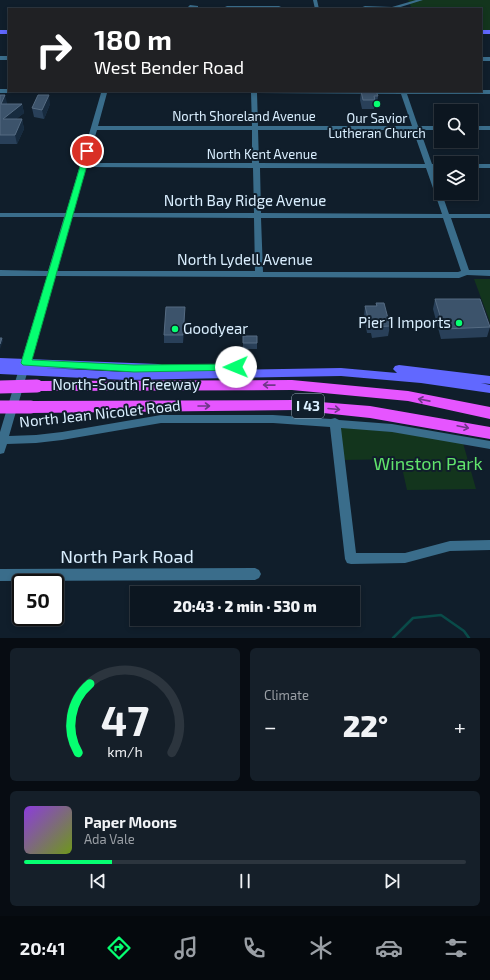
<!DOCTYPE html>
<meta charset="utf-8">
<style>
:root{--surface:#0c1620;--page:#151f29;--text:#f1f3f6;--muted:#9a9fa5;--line:#2c353e;--accent:#06ff71}
body{margin:0;font-family:"Exo 2",sans-serif;background:var(--page);color:var(--text);height:100vh;display:flex;flex-direction:column;font-size:15px;white-space:nowrap}
*{box-sizing:border-box;margin:0}
p{font-size:13px;color:var(--muted)}
.icon{flex:none;width:22px;height:22px;fill:none;stroke:currentColor;stroke-width:2;stroke-linecap:round;stroke-linejoin:round}
.map{position:relative;height:638px;overflow:hidden}
.panel{display:flex;flex-direction:column;gap:10px;padding:10px;background:#070c12;flex:1}
.panel>*{flex:none}
.guide{position:absolute;left:8px;top:8px;width:474px;height:84px;border-radius:0px;box-shadow:0 2px 6px #0003,0 0 0 1px var(--line);background:#202124;color:#fff;overflow:hidden}
.tools{position:absolute;left:434px;top:104px;display:grid;gap:8px}
.tools a{display:grid;place-items:center;width:44px;height:44px;border-radius:0px;background:var(--surface);box-shadow:0 2px 6px #0003,0 0 0 1px var(--line);font-size:20px}
.speed{position:absolute;left:12px;top:574px;display:flex;gap:8px;font-size:20px;font-weight:700;text-align:center}
.speed>*{display:grid;place-content:center;width:52px;height:52px;border-radius:50%;background:var(--surface);box-shadow:0 2px 6px #0003,0 0 0 1px var(--line);line-height:1}
.speed .limit{border:2px solid #111;border-radius:6px;background:#fff;color:#111}
.pin{position:absolute;display:grid;place-items:center;width:34px;height:34px;color:#fff;margin:-17px;border:2px solid #fff;border-radius:50%;box-shadow:0 1px 4px #0007}
.me{position:absolute;width:44px;margin:-22px;rotate:269deg;stroke-linejoin:round;filter:drop-shadow(0 0 3px #0008)}
.turn{display:flex;align-items:center;gap:14px;height:84px;padding:0 20px;font-size:18px}
.turn .icon{width:52px;height:52px;stroke-width:2.5}
.turn b{display:block;font-size:28px;line-height:34px}
.big{font-size:30px;font-weight:800;line-height:1.1}
.panel .widget{flex:1;display:flex;flex-direction:column;justify-content:center;gap:6px;min-width:0;padding:0 14px;border-radius:6px;background:var(--page)}
.panel .dial{align-items:center;gap:0}
.dial svg{height:104px;overflow:visible;fill:none;stroke:var(--line);stroke-width:7;stroke-linecap:round;text-anchor:middle}
.dial text{fill:var(--text);stroke:none}
.song{display:flex;align-items:center;gap:12px}
.cover{width:48px;height:48px;border-radius:6px;background:linear-gradient(135deg,hsl(270 70% 55%),hsl(80 70% 35%))}
.played{height:4px;border-radius:2px;background:linear-gradient(90deg,var(--accent) 20%,var(--line) 20%)}
.keys{display:flex;justify-content:space-around;direction:ltr}
.heat{display:flex;justify-content:space-between;align-items:center;font-size:22px;direction:ltr}
.panel .tiles{flex:1;display:grid;gap:10px;grid-template-columns:1fr 1fr}
.widget:last-child{grid-column:span 2}
.trip{position:absolute;left:130px;top:586px;width:230px;height:40px;border-radius:0px;background:var(--surface);box-shadow:0 2px 6px #0003,0 0 0 1px var(--line);font-weight:800;line-height:40px;text-align:center}
.tab-bar{display:flex;height:64px;justify-content:space-around;align-items:center;background:#05090d;color:var(--muted)}
.tab-bar .icon{width:28px;height:28px}
.tab-bar .current{color:var(--accent)}
.tab-bar b{font-size:18px;color:var(--text)}
.map>svg:first-child{display:block}
.green{fill:#13351d}
.lines{fill:none;stroke-linecap:round;stroke-linejoin:round}
.stream{stroke:#094b49;stroke-width:2.5}
.minor{fill:#3a6d8b;fill-rule:evenodd}
.major{fill:#6168ff;fill-rule:evenodd}
.highway{fill:#e655ff;fill-rule:evenodd}
.highway-bridge{stroke:#e655ff;stroke-width:13}
.wall{fill:#294059}
.shaded-wall{fill:#172b3f}
.building{fill:#3c536b;stroke:#556b82}
.oneway{stroke:#70378a}
.route{fill:#06ff71;stroke:#04a649}
.poi-dot{fill:#06ff71;stroke:#101e2b;stroke-width:1.5}
.labels{text-anchor:middle;stroke-width:4;stroke-linejoin:round;paint-order:stroke}
.far-street-label{font-size:13px;fill:#daefff;stroke:#101e2b}
.far-poi-label{font-size:13px;fill:#daefff;stroke:#101e2b}
.shield{fill:#101e2b;stroke:#9db0bf;stroke-width:1}
.shield-label{font-size:14px;font-weight:bold;fill:#daefff}
.street-label{font-size:15px;fill:#daefff;stroke:#101e2b}
.poi-label{font-size:15px;fill:#daefff;stroke:#101e2b;text-anchor:end}
.near-park-label{font-size:18px;fill:#61e46c;stroke:#101e2b}
.near-street-label{font-size:18px;fill:#daefff;stroke:#101e2b}
</style>
<div class="map">
<svg width="490" height="638" viewBox="0 0 490 638">
<rect width="100%" height="100%" fill="#101e2b"/>
<!-- green -->
<path class="green" d="M408,0H490V31H481V9H412Z
M474,279H490V322Z
M343,427L394,432L463,443L476,489L407,490L400,459L342,460L340,429Z"/>
<g class="lines">
<!-- stream -->
<path class="stream" d="M393,638L413,618L441,615L464,631L469,638"/>
<!-- minor -->
<path class="minor" d="M313,0H317L319,9H315Z
M416,0H423L394,9L360,8L365,6L392,7Z
M190,5L198,6V9L193,8L186,9Z
M227,6H279L281,7L280,9H226L225,7Z
M0,56H9V60H0Z
M481,57H490V61H481Z
M0,89H9V91L490,90V94H407L418,126H441V130H420L432,164H441V168H433L449,214H490V218H451L469,270H490V276L467,275L459,278L55,276L9,436L36,435L62,432L161,415H273L331,419L335,418L339,420L392,424L490,441V449L392,432L341,428L356,553H405L450,541L490,540V550L450,551L405,563L351,564L347,563L345,559L330,427L273,423H161L62,440L36,443L7,444L4,453L0,454V432L47,276H0V270L48,271L64,217H0V213H66L101,93H0ZM107,93H251L252,126H98ZM257,93L401,94L412,126H258ZM97,130H252V163H87ZM258,130H413L425,164L259,163ZM86,167L253,168L254,213H73ZM260,168H426L442,214L261,213ZM72,217L254,218L255,271H57ZM261,218H443L461,271L458,272H263Z
M471,126H490V130H471Z
M471,164H490V168H471Z
M255,568L259,570L261,574L259,578L255,580L0,581V569Z"/>
<!-- major -->
<path class="major" d="M0,30H9V34H0Z
M481,30H490V34H481Z
M0,358L158,364L162,365L164,368L162,371L341,368L397,373L393,369L395,366L399,365L490,376V384L481,383L490,385V393L421,383L341,376L126,380L0,374ZM45,368L138,371L126,372Z"/>
<!-- highway -->
<path class="highway" d="M292,380L408,391L490,407V419L408,401L292,390L37,391L32,390L30,386L32,382L37,381Z
M295,400L370,406L490,427V439L370,418L295,410L31,413L26,411L24,407L26,403L31,401Z"/>
<!-- highway-bridge -->
<path class="highway-bridge" d="M0,387L37,386
M0,407H31"/>
</g>
<!-- wall -->
<path class="wall" d="M361,91L378,96L377,105H374V109H362L360,100Z
M0,95L7,103V104H22L24,113L16,119H22L24,129L17,144H0Z
M50,104L44,119L34,117L32,108Z
M435,299L490,327L487,337L441,339L433,309Z
M376,303L390,326L388,336L372,338L371,333H367L364,316L365,306H376Z
M185,315L183,343H164V335Z
M243,336H257V349H243Z"/>
<!-- shaded-wall -->
<path class="shaded-wall" d="M5,95L7,103L3,113L1,104Z
M49,95L50,104L44,119L42,110Z
M22,104L24,113L5,128L3,119Z
M22,119L24,129L17,144L15,135Z
M185,307V315L183,343V335Z
M2,338L3,341L0,349V344Z"/>
<!-- building -->
<path class="building" d="M361,91H376L378,96H374L375,100H363Z
M0,95H5L1,104H22L3,119H22L15,135H0Z
M38,95H49L42,110L32,108Z
M435,299H480L490,327L444,329Z
M376,303H384L390,326L373,327L372,322H369L365,306H377Z
M166,307H185L183,335H164Z
M243,336H257V343H243Z
M0,338H2L0,344Z"/>
<!-- one-way arrows -->
<defs><path id="oneway-shaft" d="M-6 0H5M1.5-3L5.5 0L1.5 3" fill="none" stroke-width="1.6" stroke-linecap="round" stroke-linejoin="round"/></defs>
<g class="oneway">
<use href="#oneway-shaft" transform="translate(269 385) rotate(-179)"/>
<use href="#oneway-shaft" transform="translate(424 400) rotate(-169)"/>
<use href="#oneway-shaft" transform="translate(204 406)"/>
<use href="#oneway-shaft" transform="translate(334 409) rotate(5)"/>
<use href="#oneway-shaft" transform="translate(463 427) rotate(12)"/>
</g>
<!-- route -->
<path class="route" d="M85,150L91,151L32,360L134,365L236,364L241,367L239,370L134,372L23,365L21,363Z"/>
<!-- markers -->
<g class="poi-dot">
<circle cx="377" cy="104" r="4"/>
<circle cx="459" cy="323" r="4"/>
<circle cx="175" cy="329" r="4"/>
</g>
<g class="labels">
<!-- far-street labels -->
<g class="far-street-label">
<text x="244" y="121">North Shoreland Avenue</text>
<text x="262" y="159">North Kent Avenue</text>
</g>
<!-- far-poi labels -->
<g class="far-poi-label">
<text x="377" y="123">Our Savior<tspan x="377" dy="15">Lutheran Church</tspan></text>
</g>
<!-- shield labels -->
<rect class="shield" x="292" y="394" width="32" height="24" rx="3"/>
<g class="shield-label">
<text x="308" y="411">I 43</text>
</g>
<!-- street labels -->
<g class="street-label">
<text x="245" y="206">North Bay Ridge Avenue</text>
<text x="245" y="265">North Lydell Avenue</text>
<text x="126" y="390">North-South Freeway</text>
<text transform="translate(100 414) rotate(-6)" y="5">North Jean Nicolet Road</text>
</g>
<!-- poi labels -->
<g class="poi-label">
<text x="451" y="328">Pier 1 Imports</text>
<text x="183" y="334" text-anchor="start">Goodyear</text>
</g>
<!-- near-park labels -->
<g class="near-park-label">
<text x="428" y="470">Winston Park</text>
</g>
<!-- near-street labels -->
<g class="near-street-label">
<text x="127" y="563">North Park Road</text>
</g>
</g>
</svg>
<div class="tools">
<a><svg class="icon" aria-label="search" viewBox="0 0 24 24"><circle cx="10" cy="10" r="6"/><path d="M15 15l6 6"/></svg></a>
<a><svg class="icon" aria-label="layers" viewBox="0 0 24 24"><path d="M12 4l9 5-9 5-9-5zM3 14l9 5 9-5"/></svg></a>
</div>
<div class="speed"><div class="limit">50</div></div>
<div class="pin" style="left:87px;top:151px;background:#d93025"><svg class="icon" aria-label="arrive" viewBox="0 0 24 24"><path d="M6 21V4h12l-3 4 3 4H6"/></svg></div>
<svg class="me" style="left:236px;top:367px" viewBox="-20 -20 40 40"><circle r="19" fill="#fff"/><path d="M0-13L10 11 0 6-10 11z" fill="#06ff71"/></svg>
<div class="trip">20:43 · 2 min · 530 m</div>
<div class="guide">
<div class="turn"><svg class="icon" aria-label="right" viewBox="0 0 24 24"><path d="M7 20v-9h11M14 6l5 5-5 5"/></svg><div><b>180 m</b>West Bender Road</div></div>
</div>
</div>
<section class="panel">
<div class="tiles">
<div class="widget dial"><svg viewBox="0 0 100 80">
<path d="M14 69A42 42 0 1 1 86 69"/>
<path d="M14 69A42 42 0 0 1 23 16" stroke="#06ff71"/>
<text x="50" y="56" font-size="32" font-weight="700">47</text>
<text x="50" y="72" font-size="11">km/h</text>
</svg></div>
<div class="widget"><p>Climate</p>
<div class="heat"><a>−</a><b class="big">22°</b><a>+</a></div>
</div>
<div class="widget">
<div class="song"><i class="cover"></i><div><b>Paper Moons</b><p>Ada Vale</p></div></div>
<div class="played"></div>
<div class="keys"><svg class="icon" aria-label="previous" viewBox="0 0 24 24"><path d="M18 5L8 12l10 7zM5 5v14"/></svg><svg class="icon" aria-label="pause" viewBox="0 0 24 24"><path d="M8 5v14M16 5v14"/></svg><svg class="icon" aria-label="next" viewBox="0 0 24 24"><path d="M6 5l10 7-10 7zM19 5v14"/></svg></div>
</div>
</div>
</section>
<nav class="tab-bar">
<b>20:41</b>
<svg class="icon current" aria-label="directions" viewBox="0 0 24 24"><path d="M12 3l9 9-9 9-9-9zM9 14v-3h6M13 9l2 2-2 2"/></svg>
<svg class="icon" aria-label="music" viewBox="0 0 24 24"><path d="M9 18V5l10-2v13"/><circle cx="6" cy="18" r="3"/><circle cx="16" cy="16" r="3"/></svg>
<svg class="icon" aria-label="phone" viewBox="0 0 24 24"><path d="M5 4h4l2 5-3 2q2 4 5 5l2-3 5 2v4C11 20 4 13 5 4z"/></svg>
<svg class="icon" aria-label="climate" viewBox="0 0 24 24"><path d="M12 3v18M4 7l16 10M4 17L20 7"/></svg>
<svg class="icon" aria-label="car" viewBox="0 0 24 24"><path d="M5 17H2v-5l4-1 3-4h7l3 4 3 1v5h-3M9 17h6M6 11h13"/><circle cx="7" cy="17" r="2"/><circle cx="17" cy="17" r="2"/></svg>
<svg class="icon" aria-label="filters" viewBox="0 0 24 24"><path d="M4 7h16M4 17h16"/><circle cx="9" cy="7" r="2"/><circle cx="15" cy="17" r="2"/></svg>
</nav>
